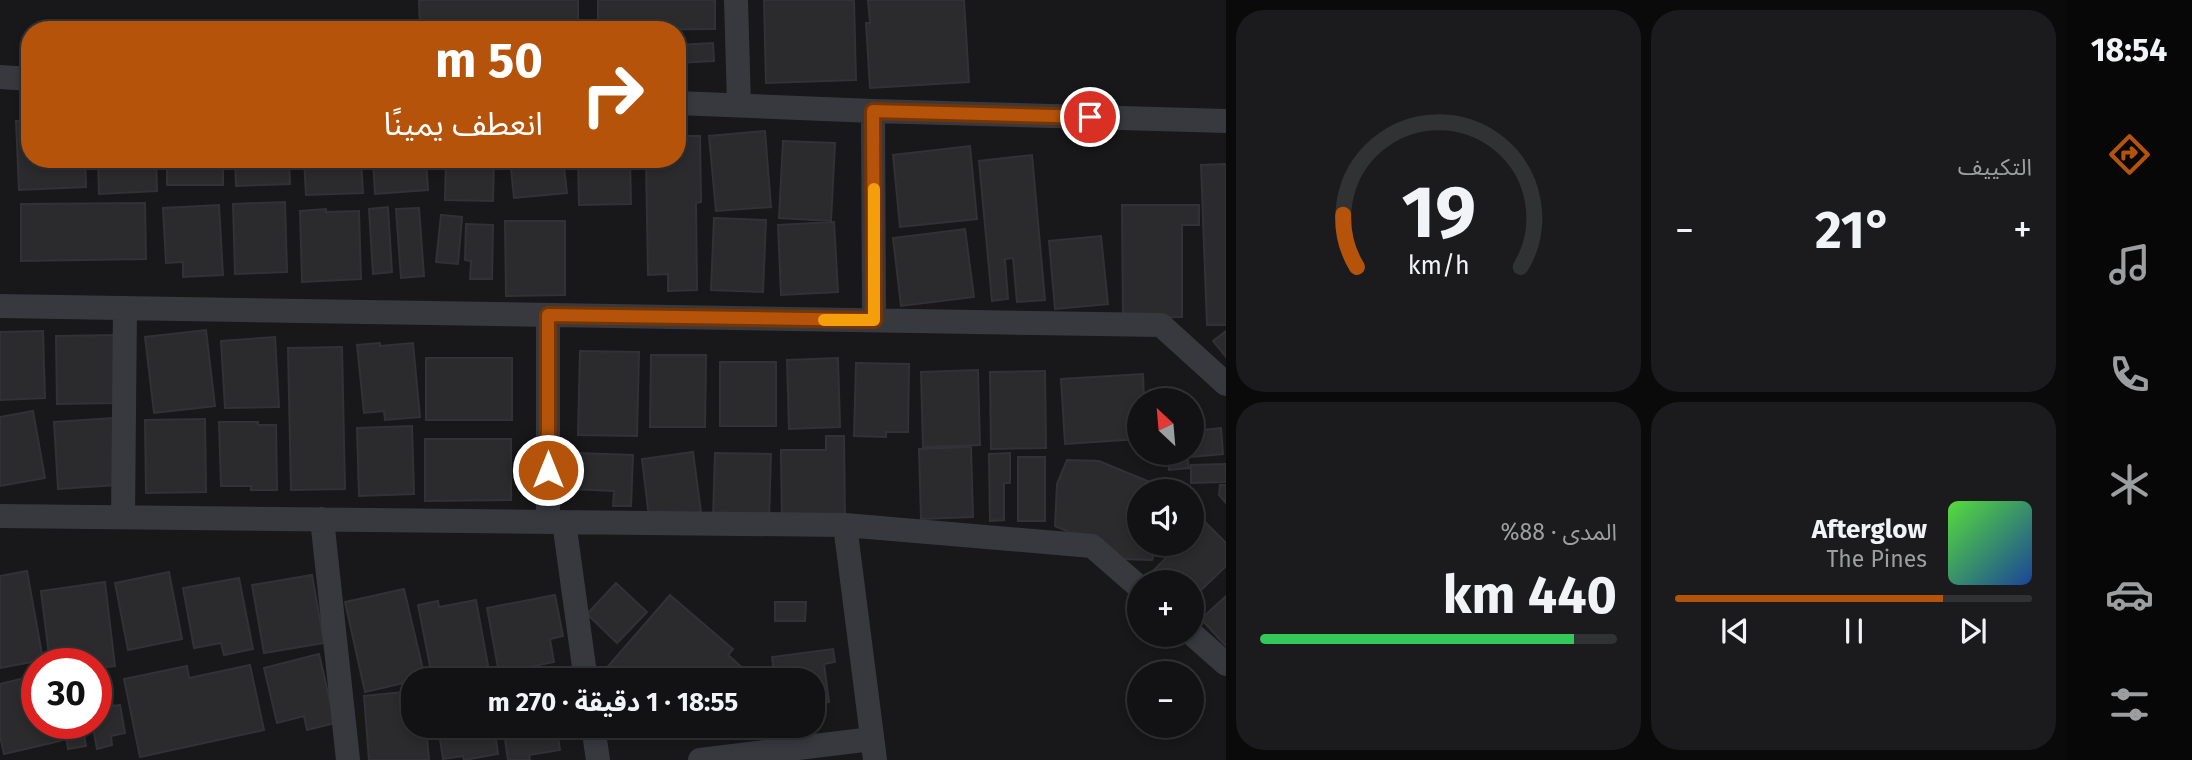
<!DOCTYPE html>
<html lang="ar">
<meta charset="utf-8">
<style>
:root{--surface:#121214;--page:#1b1b1d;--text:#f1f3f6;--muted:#9c9ea0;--line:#313234;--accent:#b45309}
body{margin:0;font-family:"Fira Sans","Noto Sans Arabic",sans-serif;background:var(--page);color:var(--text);direction:rtl;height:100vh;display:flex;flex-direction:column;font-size:26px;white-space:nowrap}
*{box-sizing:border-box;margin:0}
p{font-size:23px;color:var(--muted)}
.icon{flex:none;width:38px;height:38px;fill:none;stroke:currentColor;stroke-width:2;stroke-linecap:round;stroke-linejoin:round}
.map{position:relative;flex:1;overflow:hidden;direction:ltr}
.drawer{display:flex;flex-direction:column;gap:10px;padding:10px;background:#0a0a0b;width:840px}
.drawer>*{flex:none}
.hud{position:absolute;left:21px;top:21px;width:665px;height:147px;border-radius:28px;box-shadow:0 4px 10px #0003,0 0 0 2px var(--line);direction:rtl;background:#b45309;color:#fff;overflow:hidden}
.needle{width:46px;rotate:334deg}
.fabs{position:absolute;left:1127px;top:388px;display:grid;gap:14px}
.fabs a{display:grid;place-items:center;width:77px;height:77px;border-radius:50%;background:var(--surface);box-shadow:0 4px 10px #0003,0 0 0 2px var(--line);font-size:35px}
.speed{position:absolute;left:21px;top:648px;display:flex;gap:14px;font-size:35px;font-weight:700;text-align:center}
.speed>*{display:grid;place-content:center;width:91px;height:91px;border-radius:50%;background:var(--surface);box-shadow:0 4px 10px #0003,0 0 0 2px var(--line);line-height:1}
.speed .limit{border:10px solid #d22;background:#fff;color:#111}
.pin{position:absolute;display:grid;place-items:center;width:60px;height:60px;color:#fff;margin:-30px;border:4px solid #fff;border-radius:50%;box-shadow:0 2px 7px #0007}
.me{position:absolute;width:77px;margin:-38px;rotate:0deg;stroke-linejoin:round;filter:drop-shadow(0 0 5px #0008)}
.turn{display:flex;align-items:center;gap:24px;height:147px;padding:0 28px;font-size:32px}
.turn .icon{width:91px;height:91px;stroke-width:2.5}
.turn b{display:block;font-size:49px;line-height:60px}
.big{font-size:52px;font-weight:700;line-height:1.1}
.drawer .card{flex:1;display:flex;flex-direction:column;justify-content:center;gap:10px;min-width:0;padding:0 24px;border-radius:28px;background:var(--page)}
.drawer .dial{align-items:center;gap:0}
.dial svg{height:182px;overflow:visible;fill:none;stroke:var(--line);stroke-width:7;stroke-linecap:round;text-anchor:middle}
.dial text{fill:var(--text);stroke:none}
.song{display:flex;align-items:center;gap:21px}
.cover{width:84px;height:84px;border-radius:10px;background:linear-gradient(135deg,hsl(110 70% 55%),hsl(220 70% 35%))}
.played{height:7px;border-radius:4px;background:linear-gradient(90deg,var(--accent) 75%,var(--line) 75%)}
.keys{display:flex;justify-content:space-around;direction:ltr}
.heat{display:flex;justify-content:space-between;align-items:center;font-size:38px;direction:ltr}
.charge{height:10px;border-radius:5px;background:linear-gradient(90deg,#34c759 88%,var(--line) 0)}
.drawer .tiles{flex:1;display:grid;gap:10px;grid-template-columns:repeat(2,1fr)}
.trip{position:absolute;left:401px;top:668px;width:424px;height:70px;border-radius:28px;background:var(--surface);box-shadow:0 4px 10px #0003,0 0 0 2px var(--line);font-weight:700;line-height:70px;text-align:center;direction:rtl}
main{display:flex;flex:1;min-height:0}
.menu{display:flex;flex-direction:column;width:126px;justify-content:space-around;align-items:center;background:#070708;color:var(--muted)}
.menu .icon{width:49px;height:49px}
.menu .active{color:var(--accent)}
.menu b{font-size:32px;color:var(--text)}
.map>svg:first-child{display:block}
.building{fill:#2b2b2e;stroke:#323236;stroke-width:2}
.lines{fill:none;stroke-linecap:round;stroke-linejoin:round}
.minor{stroke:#38393f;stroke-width:24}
.route-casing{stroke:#753606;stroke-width:18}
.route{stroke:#b45309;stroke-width:12}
.slow{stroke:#f59e0b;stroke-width:12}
</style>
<main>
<nav class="menu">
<b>18:54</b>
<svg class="icon active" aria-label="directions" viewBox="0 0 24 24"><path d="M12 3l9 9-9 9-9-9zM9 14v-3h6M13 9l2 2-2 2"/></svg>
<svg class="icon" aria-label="music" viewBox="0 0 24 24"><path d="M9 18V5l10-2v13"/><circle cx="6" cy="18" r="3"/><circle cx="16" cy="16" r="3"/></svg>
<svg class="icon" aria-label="phone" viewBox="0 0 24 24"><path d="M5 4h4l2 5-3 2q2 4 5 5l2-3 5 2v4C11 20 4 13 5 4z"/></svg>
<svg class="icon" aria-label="climate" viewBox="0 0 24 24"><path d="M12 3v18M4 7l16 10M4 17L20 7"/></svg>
<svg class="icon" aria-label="car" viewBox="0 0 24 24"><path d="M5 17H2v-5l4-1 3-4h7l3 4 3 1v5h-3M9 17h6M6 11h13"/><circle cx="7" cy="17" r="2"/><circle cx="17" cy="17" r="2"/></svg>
<svg class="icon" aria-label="filters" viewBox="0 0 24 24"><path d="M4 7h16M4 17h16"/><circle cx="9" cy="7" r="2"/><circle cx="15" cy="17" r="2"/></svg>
</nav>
<section class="drawer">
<div class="tiles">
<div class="card"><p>التكييف</p>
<div class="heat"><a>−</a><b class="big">21°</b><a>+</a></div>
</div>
<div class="card dial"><svg viewBox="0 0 100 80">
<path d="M14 69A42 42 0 1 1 86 69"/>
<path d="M14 69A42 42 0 0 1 8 46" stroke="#b45309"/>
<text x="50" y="56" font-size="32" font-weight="700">19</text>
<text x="50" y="72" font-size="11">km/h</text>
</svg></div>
<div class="card">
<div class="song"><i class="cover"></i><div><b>Afterglow</b><p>The Pines</p></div></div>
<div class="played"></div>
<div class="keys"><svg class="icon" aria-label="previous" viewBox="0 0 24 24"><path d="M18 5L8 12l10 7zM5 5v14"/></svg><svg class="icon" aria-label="pause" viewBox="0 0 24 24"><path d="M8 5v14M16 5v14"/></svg><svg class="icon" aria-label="next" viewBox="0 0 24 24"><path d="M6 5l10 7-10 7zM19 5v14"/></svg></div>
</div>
<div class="card"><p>المدى · 88%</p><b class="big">440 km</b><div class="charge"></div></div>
</div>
</section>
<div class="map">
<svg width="1226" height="760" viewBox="0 0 1226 760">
<rect width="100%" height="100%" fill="#18181a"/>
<!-- building -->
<path class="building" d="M419,0H578V30H420Z
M598,0H715V29L598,30Z
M764,0H854L856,80L766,83Z
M868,0H964L969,82L870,88L866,23H870Z
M713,43L714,61L677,63V45Z
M30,120V159H85L86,187L19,190L16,121Z
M765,131L771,207L716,211L709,136Z
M677,136H700L701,202L696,203L697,290L668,291V274L648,275L646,159H677Z
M783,141L835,143L831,221L779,218Z
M970,146L977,219L900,227L893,155Z
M1032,155L1045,300L1017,302L1013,258L1005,259L1008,299L992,301L979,161Z
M98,159H156L157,191L99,194Z
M167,159H223V185H167Z
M235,159H289L290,184L236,186Z
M304,159H361L363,193L306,195Z
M373,159H426L428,190L375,194Z
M446,159H494L493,201L445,200Z
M510,159H563L567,193L514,198Z
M578,159H630L631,204L579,205Z
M1226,164V325H1207L1201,165Z
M285,202L287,272L235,274L233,204Z
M145,203L146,259L21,261V204Z
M219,205L223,275L183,277V262L166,263L163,208Z
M1122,205H1199V225H1182V317L1123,318Z
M388,207L392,272L373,274L369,209Z
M419,208L424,276L401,278L396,209Z
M326,209V212L359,211L361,279L302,282L300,211Z
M441,215L462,217L458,264L436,262Z
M714,218L766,220L763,292L711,290Z
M505,221H565V295L506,296Z
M834,222L838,292L781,295L778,225Z
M466,224L493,225L492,279H470L471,261L465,260Z
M965,229L974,297L901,306L893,238Z
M1101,236L1108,304L1055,309L1049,241Z
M206,330L215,406L154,413L145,337Z
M43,331L45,398L0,400V332Z
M1226,331V357L1213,341Z
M115,335L116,403L57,404L56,336Z
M275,337L279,407L225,408L221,341Z
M380,343V346L413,343L420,417L385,420L384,411L364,413L357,345Z
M342,347L345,489L291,490L288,348Z
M580,351L639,352L637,436L578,435Z
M651,355H706L705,427H650Z
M426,358H512V420H426Z
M838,358L840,427L789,429L787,360Z
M720,362H776V426H720Z
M856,363L909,364L908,432H886V437L854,436Z
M978,370L980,445L923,447L921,372Z
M1045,371L1046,448L991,449L990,372Z
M1143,374L1144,401H1139V439L1065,444L1061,379Z
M33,411L45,478L0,486V417Z
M113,418L117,485L58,489L54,422Z
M205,419L206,492L146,493L145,420Z
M219,422H258V425H276L277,490H251V486H221Z
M412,426L414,494L359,496L357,428Z
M1221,428L1223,454L1191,457L1192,431Z
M826,436H844L845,523L782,524L781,450H826Z
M425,439H511V500L425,501Z
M971,447L973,517L921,519L919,449Z
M693,452L701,512L649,518L642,459Z
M575,453L633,455L631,506H613L614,491L573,489Z
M715,453L771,454L769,520L713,518Z
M1010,453V483H1004V520L990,521L989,454Z
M1187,453L1189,468L1169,470L1168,455Z
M1018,457H1045V521H1018Z
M1067,460L1099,461L1174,492H1139V544H1158L1152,560L1120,559L1067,537V531L1055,526L1057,484Z
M1226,464V482L1191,483V465Z
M1220,485H1226V503L1219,495Z
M1204,521L1226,543V566L1192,599V583H1165L1153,571L1180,544H1192V533Z
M27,571L43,660L0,668V576Z
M169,572L182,639L128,650L115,583Z
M312,575L324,643L264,653L252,585Z
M239,578L253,649L224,655L221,643L194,648L183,588Z
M105,582L115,666L96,668V663H50L41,591Z
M616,583L647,612L617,643L587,614Z
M404,589L425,678L365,692L345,602Z
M555,595L563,636L550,639L554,662L499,673L487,608Z
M670,595L733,649L728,655L754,678L751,681H615L604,671Z
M1226,596V646L1201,619Z
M476,600L489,671L433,681L418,605L438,601L439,607Z
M775,602H806L805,621H775Z
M833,649L835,662L824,664L829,702L812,705V681H775L772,657Z
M319,654L335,723L307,730L304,716L277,723L264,668Z
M250,665L264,730L140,757L124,679L187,666L189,678Z
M37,675V723H56L60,741L4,754L0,736V684Z
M109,688L113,706L120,705L125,733L111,736L112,745L97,749L92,723H96V711L100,710L96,691Z
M413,691V726H426L429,760H369L364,696Z
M64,723H82L86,746L68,749Z
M438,726H494L498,754L464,760L463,756L443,759Z
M503,726H550L552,738L558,737L560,750L529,755L530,760H508Z"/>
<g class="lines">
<!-- minor -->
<path class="minor" d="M736,0L739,105
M0,77L30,79
M677,103L873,111L1226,121
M873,111L874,320
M0,306L1161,325L1226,384
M548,315V521
M0,516L845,525L1092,546L1139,587
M123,517L125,308
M322,519L348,760
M564,522L586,681
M845,525L875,760
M1192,634L1226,664
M593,726L598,760
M700,760L872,739"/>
</g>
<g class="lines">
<!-- route casing -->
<g class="route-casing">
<path id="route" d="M548,470V315L874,320L873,111L1090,117"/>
</g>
<!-- route -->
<use href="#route" class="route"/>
<!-- slow -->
<path class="slow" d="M824,320H874V189"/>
</g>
</svg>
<div class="fabs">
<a><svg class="needle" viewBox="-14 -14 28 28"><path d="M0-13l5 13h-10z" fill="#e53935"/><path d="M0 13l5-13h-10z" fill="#9c9ea0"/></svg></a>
<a><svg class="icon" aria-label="sound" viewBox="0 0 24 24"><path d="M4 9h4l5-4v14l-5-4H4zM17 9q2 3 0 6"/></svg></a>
<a>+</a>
<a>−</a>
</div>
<div class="speed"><div class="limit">30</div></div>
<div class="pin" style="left:1090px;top:117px;background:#d93025"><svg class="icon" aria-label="arrive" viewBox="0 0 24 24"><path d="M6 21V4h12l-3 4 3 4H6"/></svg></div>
<svg class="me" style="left:548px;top:470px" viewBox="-20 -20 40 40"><circle r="17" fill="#b45309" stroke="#fff" stroke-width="3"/><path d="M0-11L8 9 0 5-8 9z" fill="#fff"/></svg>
<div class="trip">18:55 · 1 دقيقة · 270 m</div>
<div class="hud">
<div class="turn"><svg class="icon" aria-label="right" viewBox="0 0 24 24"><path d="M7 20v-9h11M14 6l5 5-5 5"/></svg><div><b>50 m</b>انعطف يمينًا</div></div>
</div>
</div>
</main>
